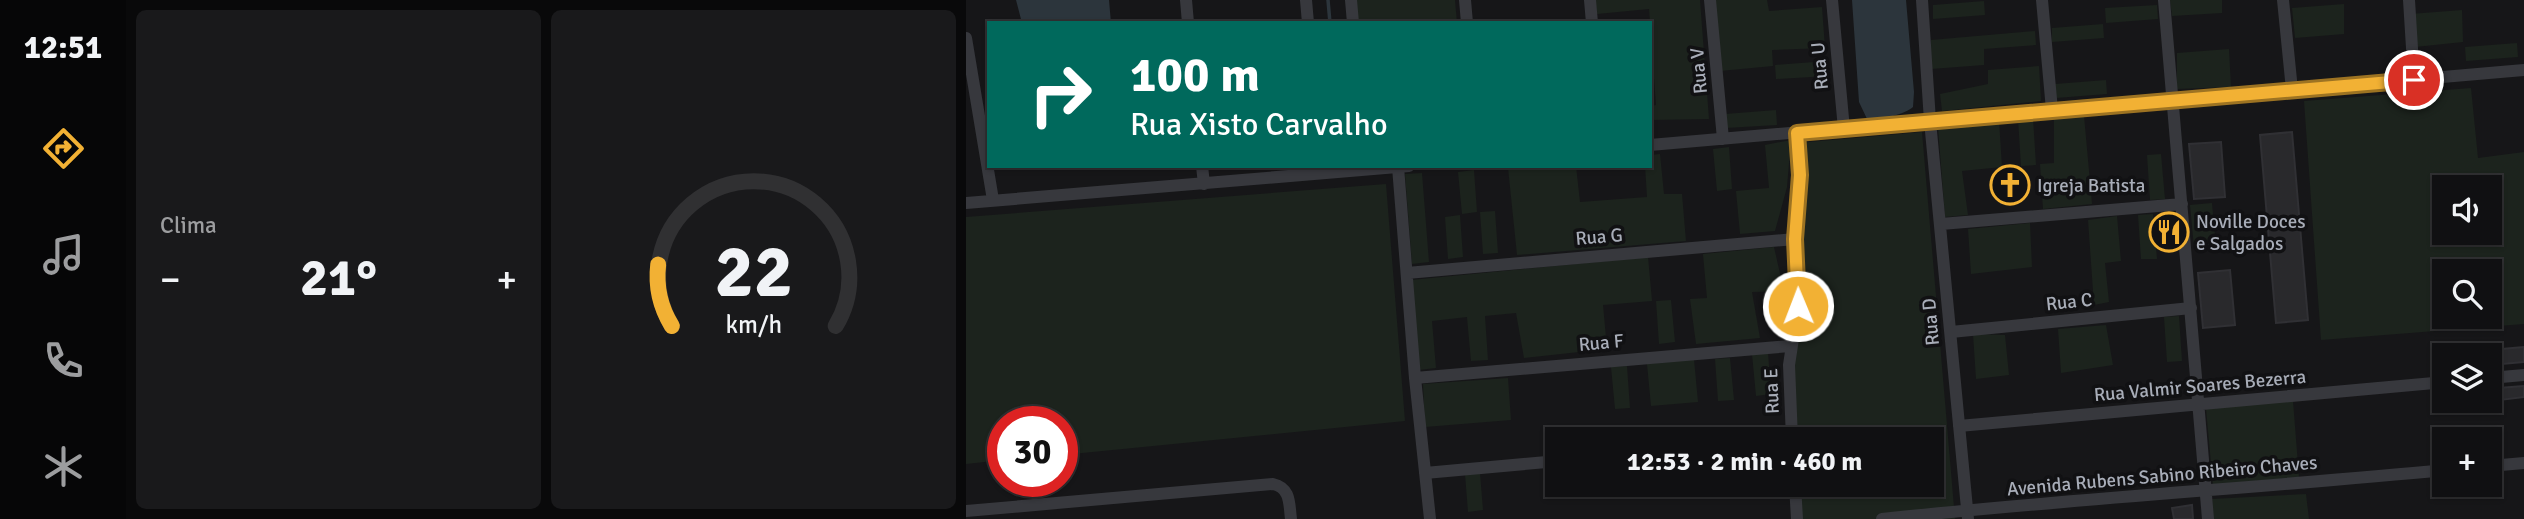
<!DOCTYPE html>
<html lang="pt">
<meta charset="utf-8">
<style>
:root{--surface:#101012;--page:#19191b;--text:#f1f3f6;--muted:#9c9d9f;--line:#303032;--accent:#f2b134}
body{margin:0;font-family:Signika,sans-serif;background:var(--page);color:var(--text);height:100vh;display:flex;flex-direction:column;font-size:26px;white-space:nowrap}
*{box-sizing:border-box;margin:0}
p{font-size:23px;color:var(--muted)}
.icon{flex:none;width:38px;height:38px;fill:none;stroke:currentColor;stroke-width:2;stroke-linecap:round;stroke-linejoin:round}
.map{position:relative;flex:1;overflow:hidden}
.details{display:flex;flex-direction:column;gap:10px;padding:10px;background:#09090a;width:840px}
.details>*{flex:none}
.banner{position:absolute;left:21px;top:21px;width:665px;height:147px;border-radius:0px;box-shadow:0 2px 5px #0004,0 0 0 2px var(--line);background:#00695c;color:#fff;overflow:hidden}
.fabs{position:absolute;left:1466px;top:175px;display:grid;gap:14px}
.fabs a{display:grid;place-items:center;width:70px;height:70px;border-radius:0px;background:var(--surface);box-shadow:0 2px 5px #0004,0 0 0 2px var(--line);font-size:35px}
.speed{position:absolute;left:21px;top:406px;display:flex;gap:14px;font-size:35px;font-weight:700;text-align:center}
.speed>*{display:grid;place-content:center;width:91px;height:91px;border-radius:50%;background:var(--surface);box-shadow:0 2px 5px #0004,0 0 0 2px var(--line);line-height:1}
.speed .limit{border:10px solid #d22;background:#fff;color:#111}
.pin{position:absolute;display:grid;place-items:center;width:60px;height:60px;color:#fff;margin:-30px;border:4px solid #fff;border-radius:50%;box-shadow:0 2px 7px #0007}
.me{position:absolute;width:77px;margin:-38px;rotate:359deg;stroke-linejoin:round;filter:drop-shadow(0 0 5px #0008)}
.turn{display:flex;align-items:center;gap:24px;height:147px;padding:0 28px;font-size:32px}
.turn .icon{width:91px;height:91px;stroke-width:2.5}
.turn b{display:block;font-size:49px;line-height:60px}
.big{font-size:52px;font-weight:700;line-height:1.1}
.details .widget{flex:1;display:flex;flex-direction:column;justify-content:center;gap:10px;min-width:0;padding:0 24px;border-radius:10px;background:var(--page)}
.details .dial{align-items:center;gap:0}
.dial svg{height:182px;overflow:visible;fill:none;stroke:var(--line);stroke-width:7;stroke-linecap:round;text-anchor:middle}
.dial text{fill:var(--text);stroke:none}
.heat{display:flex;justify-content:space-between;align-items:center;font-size:38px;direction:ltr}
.details .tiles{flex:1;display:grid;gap:10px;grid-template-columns:repeat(2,1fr)}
.trip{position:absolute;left:579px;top:427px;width:399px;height:70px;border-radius:0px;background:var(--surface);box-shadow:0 2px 5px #0004,0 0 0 2px var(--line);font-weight:700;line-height:70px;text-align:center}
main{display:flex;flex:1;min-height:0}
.dock{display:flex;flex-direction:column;width:126px;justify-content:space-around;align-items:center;background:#060607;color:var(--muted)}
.dock .icon{width:49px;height:49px}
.dock .active{color:var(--accent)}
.dock b{font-size:32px;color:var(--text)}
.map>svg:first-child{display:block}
.green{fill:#1c231d;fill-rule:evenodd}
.water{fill:#2c353c}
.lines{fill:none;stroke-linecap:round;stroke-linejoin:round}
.stream{stroke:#2c353c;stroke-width:3.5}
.building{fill:#29292c;stroke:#303034;stroke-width:2}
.minor{stroke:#37383d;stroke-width:12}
.route-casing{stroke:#9d7322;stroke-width:18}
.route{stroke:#f2b134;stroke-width:12}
.labels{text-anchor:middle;stroke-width:7;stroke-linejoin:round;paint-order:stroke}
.street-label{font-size:19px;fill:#a8adb8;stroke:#111113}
.poi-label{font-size:19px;fill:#a8adb8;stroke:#111113;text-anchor:start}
</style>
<main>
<nav class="dock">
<b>12:51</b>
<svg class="icon active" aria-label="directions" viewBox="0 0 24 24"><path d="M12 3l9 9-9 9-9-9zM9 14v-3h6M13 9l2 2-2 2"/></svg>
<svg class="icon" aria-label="music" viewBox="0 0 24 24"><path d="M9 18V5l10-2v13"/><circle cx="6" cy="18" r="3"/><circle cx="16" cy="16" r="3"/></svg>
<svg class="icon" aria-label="phone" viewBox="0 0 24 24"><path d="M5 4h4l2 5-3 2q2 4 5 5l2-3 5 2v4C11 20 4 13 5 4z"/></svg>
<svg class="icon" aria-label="climate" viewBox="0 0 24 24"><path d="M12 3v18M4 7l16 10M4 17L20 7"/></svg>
</nav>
<section class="details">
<div class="tiles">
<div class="widget"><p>Clima</p>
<div class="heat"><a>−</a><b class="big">21°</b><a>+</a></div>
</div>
<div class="widget dial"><svg viewBox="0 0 100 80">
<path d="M14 69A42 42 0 1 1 86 69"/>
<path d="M14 69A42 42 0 0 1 8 42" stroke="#f2b134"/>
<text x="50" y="56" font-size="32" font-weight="700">22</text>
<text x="50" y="72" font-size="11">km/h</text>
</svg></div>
</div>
</section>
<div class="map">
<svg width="1558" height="519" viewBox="0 0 1558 519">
<rect width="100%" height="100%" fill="#161618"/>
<!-- green -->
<path class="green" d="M389,0H489L491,23H391Z
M629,0H734L743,119L684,120V106L690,105L687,65H684V23H679L684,22L683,9L631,14Z
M748,0H801L803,11L856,7L859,48L806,50L807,66L754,71Z
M1204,0H1256V13L1206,16Z
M1018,1L1019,15L967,19V5Z
M1378,4V34L1329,38L1326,8Z
M1191,5L1192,19L1140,23L1139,8Z
M1496,10L1497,42L1449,47L1444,14Z
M1137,24L1138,38L1086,42V28Z
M1069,31L1070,45L1018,49V65L965,69V40Z
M1551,43L1552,57L1500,61L1499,47Z
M1263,49L1265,87L1211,89V53Z
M861,61L862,76L810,79L809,65Z
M1073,66L1075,101L976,111L974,94L1022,84V70Z
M1140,80L1141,94L1090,98L1089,84Z
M1505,88L1512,158L1558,152V324L1355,340L1338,101ZM1479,187H1524V233H1479ZM1479,271H1524V317H1479Z
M810,110L811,125L760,128L759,114Z
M1118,116L1126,204L1077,209L1074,164L1088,163V119Z
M1067,118L1070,165L1055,166L1052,119Z
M1033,120L1036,167L996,171L1002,215L979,217L972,127Z
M956,132L989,519H836L834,485H966V439H831L825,357L832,143Z
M825,140L821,187L809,231L774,234L770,191L803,188L799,145Z
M763,147L766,189L751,191L747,149Z
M694,154L698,194H716L720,241L551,255L542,168L610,166L614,202L681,197L679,166H684V155Z
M1195,154L1199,199L1184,200L1181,155Z
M508,170L511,212L496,214L492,172Z
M456,173L463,262L446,264L439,174Z
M420,184L439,421L96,455V422H37V460L0,464V217Z
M1246,203L1250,246L1228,248L1224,205Z
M529,211L532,253L517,254L514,212Z
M1187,214L1191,259H1175L1172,215Z
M494,215L497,257L482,259L479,217Z
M1151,216L1155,261L1139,263L1143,302L1128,305L1122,220Z
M1064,223L1066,267L1005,274L1002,229Z
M808,247L818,291L786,292L794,338L730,344L724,299L741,298L737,254Z
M682,257L686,301L637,305L641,349L558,358L550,313L519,316L522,360L505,361L501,317L466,321L470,368L453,370L445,280Z
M705,300L709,342L693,344L690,301Z
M1213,316L1216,361L1201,362L1198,317Z
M1140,325L1147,365L1095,373L1092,329Z
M1007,334L1039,335L1043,375L1010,379Z
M802,352L805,394L790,396L786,354Z
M764,358L768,400L752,401L749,359Z
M728,359L732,402L685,406L681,364Z
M661,366L664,408L649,409L645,367Z
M542,378L545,420L459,427L457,384Z
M1327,401L1333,477L1247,485L1240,408Z
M514,473L517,510L502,512L499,474Z
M1340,494L1343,519H1247L1246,499Z"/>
<!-- water -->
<path class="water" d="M50,0H143L145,23H56Z
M886,0H940L948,92L947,107C940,114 913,120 902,121L893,102Z"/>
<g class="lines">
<!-- stream -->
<path class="stream" d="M362,0L364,23"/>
</g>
<!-- building -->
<path class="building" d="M1326,132L1342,320L1310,323L1294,135Z
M1255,142L1259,197L1228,199L1223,144Z
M1053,167L1054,200L1035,203V169Z
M1195,220H1208L1210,244H1196Z
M1264,270L1269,325L1237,328L1232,273Z
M1558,347V362L1536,364V349Z
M1558,386V397L1534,400L1533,388Z
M1226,505L1227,519H1208L1206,508Z"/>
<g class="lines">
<!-- minor -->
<path class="minor" d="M220,0L222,23
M340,0L342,23
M385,0L387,23
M499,0L501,23
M624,0L626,23
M744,0L757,139
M866,0L878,129
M956,0L964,121L1002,519
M1076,0L1086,110
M1198,0L1242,519
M1317,0L1326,90
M1443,0L1448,80
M0,38L27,200
M684,145L1558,70
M236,166L238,184
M432,167L449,378L464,519
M0,203L443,166
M975,224L1216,204
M441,273L829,239
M985,332L1225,308
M449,378L824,346
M1524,378L1558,375
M993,426L1479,382
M826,439L823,365L832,306L829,222L834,175L831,133
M1524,466L1558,463
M459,473L592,461
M829,485L831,519
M0,511L307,484C325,488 323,504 325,519
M916,519C1103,499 1291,488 1479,470"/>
</g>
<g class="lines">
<!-- route casing -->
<g class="route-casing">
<path id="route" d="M832,306L829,239L834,175L831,133L1448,80"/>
</g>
<!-- route -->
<use href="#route" class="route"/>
</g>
<!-- icons -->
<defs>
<g id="church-ring" transform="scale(2.0125)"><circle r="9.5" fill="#111113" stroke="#f2b134" stroke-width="1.5"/><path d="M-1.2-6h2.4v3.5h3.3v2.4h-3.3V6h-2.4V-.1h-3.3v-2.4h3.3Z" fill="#f2b134"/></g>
<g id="restaurant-ring" transform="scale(2.0125)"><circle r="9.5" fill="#111113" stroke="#f2b134" stroke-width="1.5"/><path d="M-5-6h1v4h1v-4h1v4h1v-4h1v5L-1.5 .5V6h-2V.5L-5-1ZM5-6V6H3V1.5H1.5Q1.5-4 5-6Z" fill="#f2b134"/></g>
</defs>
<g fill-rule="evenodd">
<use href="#church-ring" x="1044" y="185"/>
<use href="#restaurant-ring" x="1203" y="232"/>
</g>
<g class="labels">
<!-- street labels -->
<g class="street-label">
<text transform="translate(853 66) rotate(-95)" y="7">Rua U</text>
<text transform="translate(732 71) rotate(-95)" y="7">Rua V</text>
<text transform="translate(633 236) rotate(-5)" y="7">Rua G</text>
<text transform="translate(1103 301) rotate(-6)" y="7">Rua C</text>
<text transform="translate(964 322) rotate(-95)" y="7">Rua D</text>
<text transform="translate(635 342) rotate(-5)" y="7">Rua F</text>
<text transform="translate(1234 385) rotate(-5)" y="7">Rua Valmir Soares Bezerra</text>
<text transform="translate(805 391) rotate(-92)" y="7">Rua E</text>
<text transform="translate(1196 475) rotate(-5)" y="7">Avenida Rubens Sabino Ribeiro Chaves</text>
</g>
<!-- poi labels -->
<g class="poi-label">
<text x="1071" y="192">Igreja Batista</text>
<text x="1230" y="228">Noville Doces<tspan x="1230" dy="22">e Salgados</tspan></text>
</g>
</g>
</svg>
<div class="fabs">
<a><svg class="icon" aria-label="sound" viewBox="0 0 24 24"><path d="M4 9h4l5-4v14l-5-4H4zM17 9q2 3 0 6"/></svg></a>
<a><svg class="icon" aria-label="search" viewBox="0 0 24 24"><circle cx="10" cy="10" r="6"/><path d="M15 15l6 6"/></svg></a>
<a><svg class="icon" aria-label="layers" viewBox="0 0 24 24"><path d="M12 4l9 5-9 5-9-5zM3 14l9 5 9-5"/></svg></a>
<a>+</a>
</div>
<div class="speed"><div class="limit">30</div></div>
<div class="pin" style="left:1448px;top:80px;background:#d93025"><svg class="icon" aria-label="arrive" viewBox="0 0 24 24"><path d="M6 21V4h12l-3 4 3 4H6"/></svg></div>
<svg class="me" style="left:832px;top:306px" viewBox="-20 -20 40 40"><circle r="17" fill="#f2b134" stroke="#fff" stroke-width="3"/><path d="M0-11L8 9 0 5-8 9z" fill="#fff"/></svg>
<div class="trip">12:53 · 2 min · 460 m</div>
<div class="banner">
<div class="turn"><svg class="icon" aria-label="right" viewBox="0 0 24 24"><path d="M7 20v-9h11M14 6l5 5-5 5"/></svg><div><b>100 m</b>Rua Xisto Carvalho</div></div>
</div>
</div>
</main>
